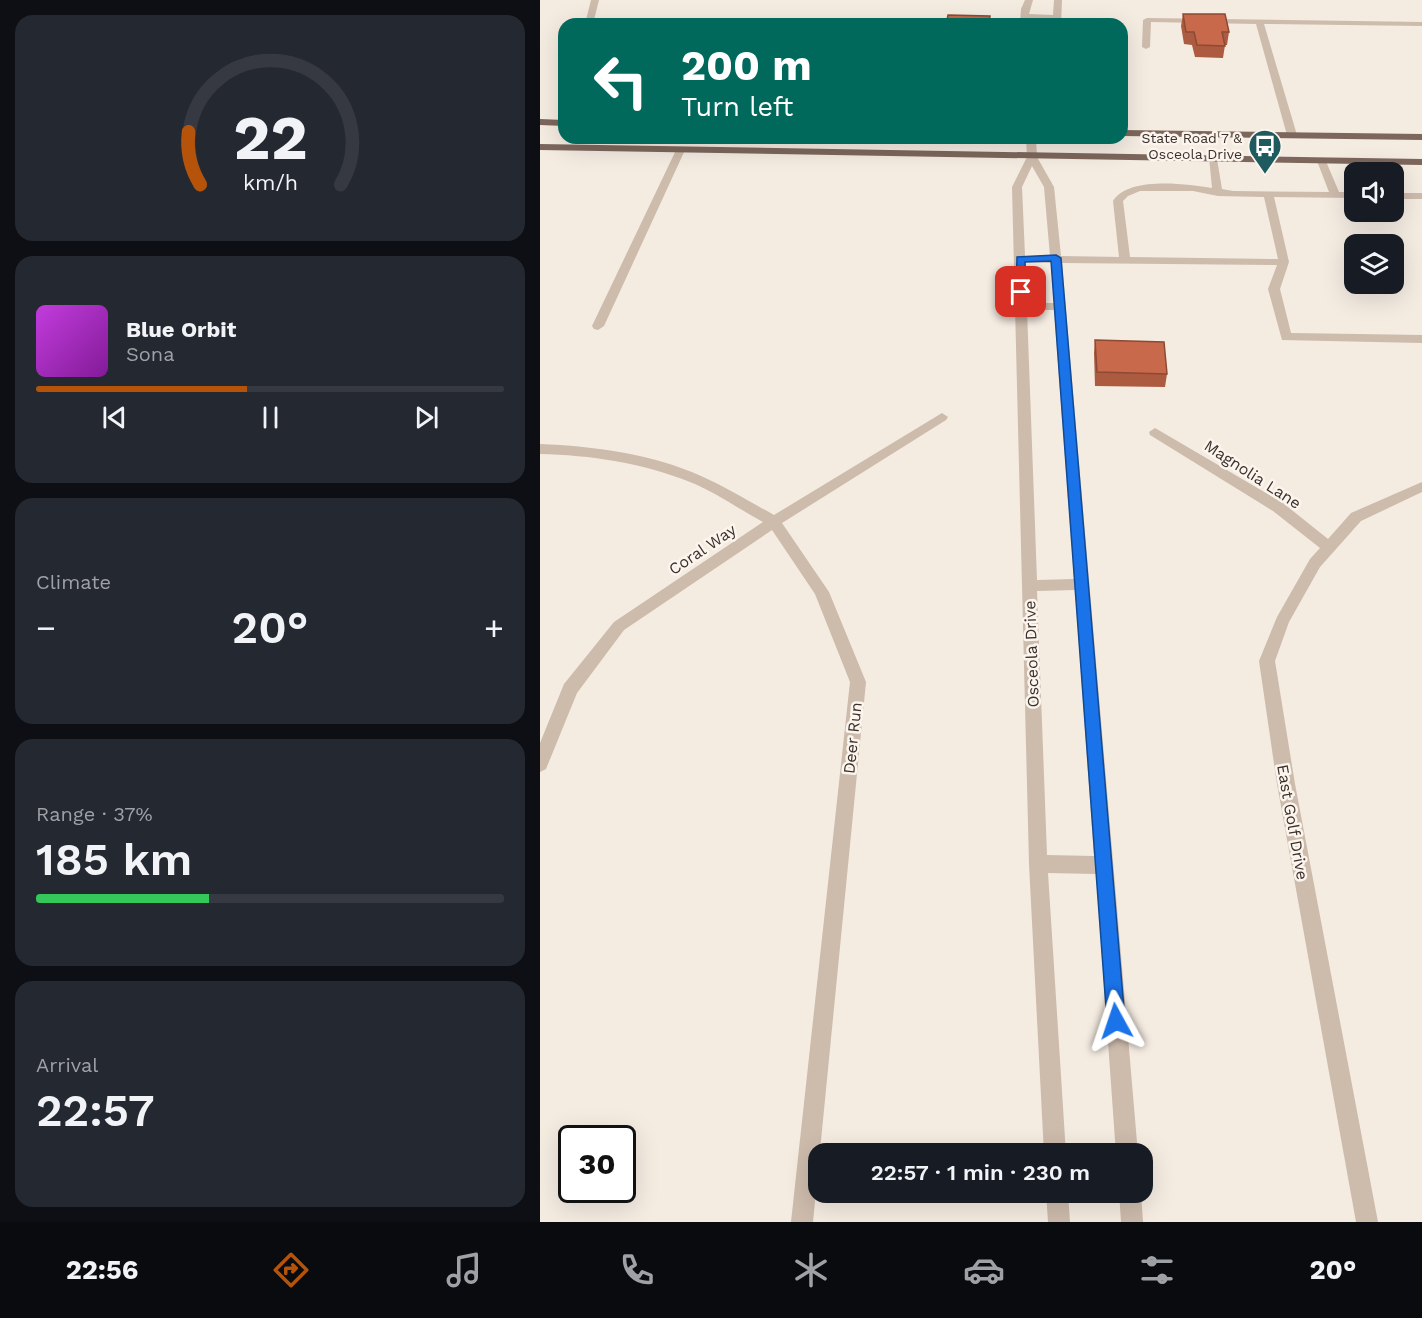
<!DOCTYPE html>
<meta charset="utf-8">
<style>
:root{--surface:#171b24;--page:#242831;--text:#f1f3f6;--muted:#9ea1a6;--line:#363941;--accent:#b45309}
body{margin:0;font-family:"Work Sans",sans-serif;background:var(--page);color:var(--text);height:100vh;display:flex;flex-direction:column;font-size:22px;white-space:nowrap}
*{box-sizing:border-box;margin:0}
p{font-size:20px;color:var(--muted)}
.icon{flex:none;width:33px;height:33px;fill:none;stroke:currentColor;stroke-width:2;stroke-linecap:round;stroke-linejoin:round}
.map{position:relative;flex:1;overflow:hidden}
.details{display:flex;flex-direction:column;gap:15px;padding:15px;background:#0d0f14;width:540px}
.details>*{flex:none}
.top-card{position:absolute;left:18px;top:18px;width:570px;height:126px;border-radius:18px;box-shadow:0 6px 24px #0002;background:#00695c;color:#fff;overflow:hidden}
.fabs{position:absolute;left:804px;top:162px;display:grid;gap:12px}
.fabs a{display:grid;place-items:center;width:60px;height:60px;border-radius:12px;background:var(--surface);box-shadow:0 6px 24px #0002;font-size:30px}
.speed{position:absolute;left:18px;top:1125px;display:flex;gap:12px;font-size:30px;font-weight:700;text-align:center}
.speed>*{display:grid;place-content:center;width:78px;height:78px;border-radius:50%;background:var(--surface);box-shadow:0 6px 24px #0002;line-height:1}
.speed .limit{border:3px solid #111;border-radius:9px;background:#fff;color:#111}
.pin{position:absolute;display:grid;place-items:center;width:51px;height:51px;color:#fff;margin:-26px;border-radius:12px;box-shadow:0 3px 9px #0006}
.me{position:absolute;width:66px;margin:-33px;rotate:355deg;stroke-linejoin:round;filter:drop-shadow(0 0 4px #0008)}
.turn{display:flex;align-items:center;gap:21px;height:126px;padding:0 24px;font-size:27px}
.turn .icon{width:78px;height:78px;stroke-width:2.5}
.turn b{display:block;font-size:42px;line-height:51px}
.big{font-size:45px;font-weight:600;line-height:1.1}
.details .widget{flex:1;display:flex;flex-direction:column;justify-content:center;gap:9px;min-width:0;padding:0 21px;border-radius:18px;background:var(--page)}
.details .dial{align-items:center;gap:0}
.dial svg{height:156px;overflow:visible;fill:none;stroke:var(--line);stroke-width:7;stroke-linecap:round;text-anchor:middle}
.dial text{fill:var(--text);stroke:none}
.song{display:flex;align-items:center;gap:18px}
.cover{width:72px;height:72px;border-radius:9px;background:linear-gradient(135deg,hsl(290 70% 55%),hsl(290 70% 35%))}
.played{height:6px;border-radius:3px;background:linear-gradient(90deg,var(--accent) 45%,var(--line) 45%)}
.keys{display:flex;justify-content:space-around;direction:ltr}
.heat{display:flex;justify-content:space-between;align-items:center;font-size:33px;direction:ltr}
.charge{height:9px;border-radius:4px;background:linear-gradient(90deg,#34c759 37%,var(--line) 0)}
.trip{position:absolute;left:268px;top:1143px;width:345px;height:60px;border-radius:18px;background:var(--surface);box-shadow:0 6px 24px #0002;font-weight:600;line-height:60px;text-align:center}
.dock{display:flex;height:96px;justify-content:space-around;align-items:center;background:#090b0e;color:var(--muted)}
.dock .icon{width:42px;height:42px}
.dock .active{color:var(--accent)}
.dock b{font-size:27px;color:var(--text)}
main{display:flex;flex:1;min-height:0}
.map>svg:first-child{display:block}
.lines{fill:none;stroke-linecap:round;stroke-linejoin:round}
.minor{fill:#cdbbac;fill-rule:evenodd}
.major{fill:#7d675c;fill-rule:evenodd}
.wall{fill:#ac5a40}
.building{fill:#c8694b;stroke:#8c4a34;stroke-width:1.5}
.route{fill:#1a73e8;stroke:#114b97;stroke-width:1.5}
.labels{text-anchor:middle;stroke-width:5;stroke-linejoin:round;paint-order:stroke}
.far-poi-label{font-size:14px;fill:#3b302b;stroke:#fbf5ee;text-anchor:end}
.street-label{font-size:16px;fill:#3b302b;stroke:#fbf5ee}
</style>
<main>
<section class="details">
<div class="widget dial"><svg viewBox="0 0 100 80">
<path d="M14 69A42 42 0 1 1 86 69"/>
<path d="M14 69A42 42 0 0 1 8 42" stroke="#b45309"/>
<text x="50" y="56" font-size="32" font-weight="700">22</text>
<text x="50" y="72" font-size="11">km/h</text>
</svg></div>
<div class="widget">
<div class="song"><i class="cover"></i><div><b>Blue Orbit</b><p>Sona</p></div></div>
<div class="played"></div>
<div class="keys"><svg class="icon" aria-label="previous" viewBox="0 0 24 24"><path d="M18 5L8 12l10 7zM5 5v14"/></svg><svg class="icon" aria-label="pause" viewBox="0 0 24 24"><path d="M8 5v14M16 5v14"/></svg><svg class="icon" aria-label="next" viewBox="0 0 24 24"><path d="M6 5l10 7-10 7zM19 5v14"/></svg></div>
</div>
<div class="widget"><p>Climate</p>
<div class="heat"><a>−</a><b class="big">20°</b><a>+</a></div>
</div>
<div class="widget"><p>Range · 37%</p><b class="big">185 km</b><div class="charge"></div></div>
<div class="widget"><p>Arrival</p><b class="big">22:57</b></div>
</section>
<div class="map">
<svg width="882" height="1222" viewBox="0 0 882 1222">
<rect width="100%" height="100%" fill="#f4ebe1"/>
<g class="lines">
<!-- minor -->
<path class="minor" d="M51,0H59L53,24H45Z
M485,0H493L489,14L513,15L514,0H522L521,24H513V19L488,18V24H480L481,9Z
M607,18L882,22V26L724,24L757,135L752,138L747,135L716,24L611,22L610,47L606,49L602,47L603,20Z
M486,138H496L497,157L514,187L521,256L579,257L573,201C589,176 646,184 672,188L669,157L677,159L682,189L693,191L789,192L777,161L785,159L799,192H814V198L734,197L749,262L740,289L751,333L882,335V343L742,340L728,289L737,265L522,263L598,1154H576L556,874L508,873L526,1154H504L489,864L472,187L487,157ZM492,166L504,187L510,256H485L482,187ZM600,191H653L678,196L724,197L738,259L590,257L583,201L588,196ZM485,262L511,263L514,303H486ZM487,310H514L534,579L497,580ZM535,590L554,856L507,855L497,591Z
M137,148L145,150L64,326L58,330L54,329L52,326Z
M854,193H882V199H854Z
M402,413L408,417L406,420L242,523L289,592L326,682L273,1222H251L310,682L275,594L232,530L84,630L37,693L6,769L0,772V743L24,684L74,622L223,522C199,509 175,492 150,482C103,463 50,455 0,454V444C53,446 113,454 161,476C186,487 210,502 234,515Z
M615,428L743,503L788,539L811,513L882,482V492L821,521L780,567L749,622L735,661L755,784L838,1222H816L737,784L719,661L737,617L770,559L780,548L733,511L610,435L609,432Z
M506,1192H528L530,1222H508Z
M579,1192H601L603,1222H581Z"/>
<!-- major -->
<path class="major" d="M0,119L24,120V126L0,125Z
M582,130L882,134V140L582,136Z
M0,144L882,159V165L0,150Z"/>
</g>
<!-- wall -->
<path class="wall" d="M643,14L689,32L687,45H685L683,58L655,57L652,45L644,44L641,26Z
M555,340L627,374L625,387L555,386L554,353Z"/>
<!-- building -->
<path class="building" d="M643,14H685L689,32H682L685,46L657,45L654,32H646Z
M408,15L450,16L449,24H380V20H407Z
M555,340L624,342L627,374L557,372Z"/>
<!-- route -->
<path class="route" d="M516,255L521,258L585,1021L582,1027L576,1030L570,1027L567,1021L511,261L485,262L486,292L481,296L476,292L477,257Z"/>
<!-- icons -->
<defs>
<g id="bus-pin" transform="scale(1.725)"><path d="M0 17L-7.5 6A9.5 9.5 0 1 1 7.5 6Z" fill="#1f5a5e" stroke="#fbf5ee"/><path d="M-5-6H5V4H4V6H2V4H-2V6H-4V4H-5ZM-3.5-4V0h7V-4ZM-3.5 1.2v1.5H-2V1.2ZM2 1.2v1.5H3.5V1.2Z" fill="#fff"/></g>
</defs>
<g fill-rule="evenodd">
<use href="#bus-pin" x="725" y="146"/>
</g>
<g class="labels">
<!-- far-poi labels -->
<g class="far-poi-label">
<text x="702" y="143">State Road 7 &amp;<tspan x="702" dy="16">Osceola Drive</tspan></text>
</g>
<!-- street labels -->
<g class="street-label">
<text transform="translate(713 474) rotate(33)" y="6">Magnolia Lane</text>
<text transform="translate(162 549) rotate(-34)" y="6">Coral Way</text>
<text transform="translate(491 654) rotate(-92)" y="6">Osceola Drive</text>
<text transform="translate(312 738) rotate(-84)" y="6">Deer Run</text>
<text transform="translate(753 822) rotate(80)" y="6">East Golf Drive</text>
</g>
</g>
</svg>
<div class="fabs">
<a><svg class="icon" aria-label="sound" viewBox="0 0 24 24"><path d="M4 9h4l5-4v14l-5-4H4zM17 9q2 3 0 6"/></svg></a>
<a><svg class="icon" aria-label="layers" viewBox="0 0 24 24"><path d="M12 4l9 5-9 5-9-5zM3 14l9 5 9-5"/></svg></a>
</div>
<div class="speed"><div class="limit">30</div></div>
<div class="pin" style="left:481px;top:292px;background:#d93025"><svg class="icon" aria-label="arrive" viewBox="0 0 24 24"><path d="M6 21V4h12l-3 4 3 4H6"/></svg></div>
<svg class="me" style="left:576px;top:1021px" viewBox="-20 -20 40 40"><path d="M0-17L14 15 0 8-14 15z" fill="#1a73e8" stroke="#fff" stroke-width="4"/></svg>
<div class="trip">22:57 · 1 min · 230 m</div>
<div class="top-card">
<div class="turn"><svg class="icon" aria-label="left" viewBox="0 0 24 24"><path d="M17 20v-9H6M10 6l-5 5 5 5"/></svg><div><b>200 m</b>Turn left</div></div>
</div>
</div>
</main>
<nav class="dock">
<b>22:56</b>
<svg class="icon active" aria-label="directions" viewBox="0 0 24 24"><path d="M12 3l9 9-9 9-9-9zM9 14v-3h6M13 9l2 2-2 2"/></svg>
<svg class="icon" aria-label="music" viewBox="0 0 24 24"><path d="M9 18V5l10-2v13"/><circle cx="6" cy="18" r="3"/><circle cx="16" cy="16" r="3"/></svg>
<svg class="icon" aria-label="phone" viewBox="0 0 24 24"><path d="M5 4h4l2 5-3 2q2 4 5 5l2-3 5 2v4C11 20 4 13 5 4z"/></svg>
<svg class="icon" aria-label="climate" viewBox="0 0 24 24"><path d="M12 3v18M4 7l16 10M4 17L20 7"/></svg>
<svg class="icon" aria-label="car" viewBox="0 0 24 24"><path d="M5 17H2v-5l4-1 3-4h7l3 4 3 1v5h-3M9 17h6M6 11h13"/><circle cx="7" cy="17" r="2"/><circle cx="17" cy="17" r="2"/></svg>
<svg class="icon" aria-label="filters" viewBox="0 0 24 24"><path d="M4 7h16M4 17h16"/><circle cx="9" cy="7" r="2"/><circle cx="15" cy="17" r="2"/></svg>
<b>20°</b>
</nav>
